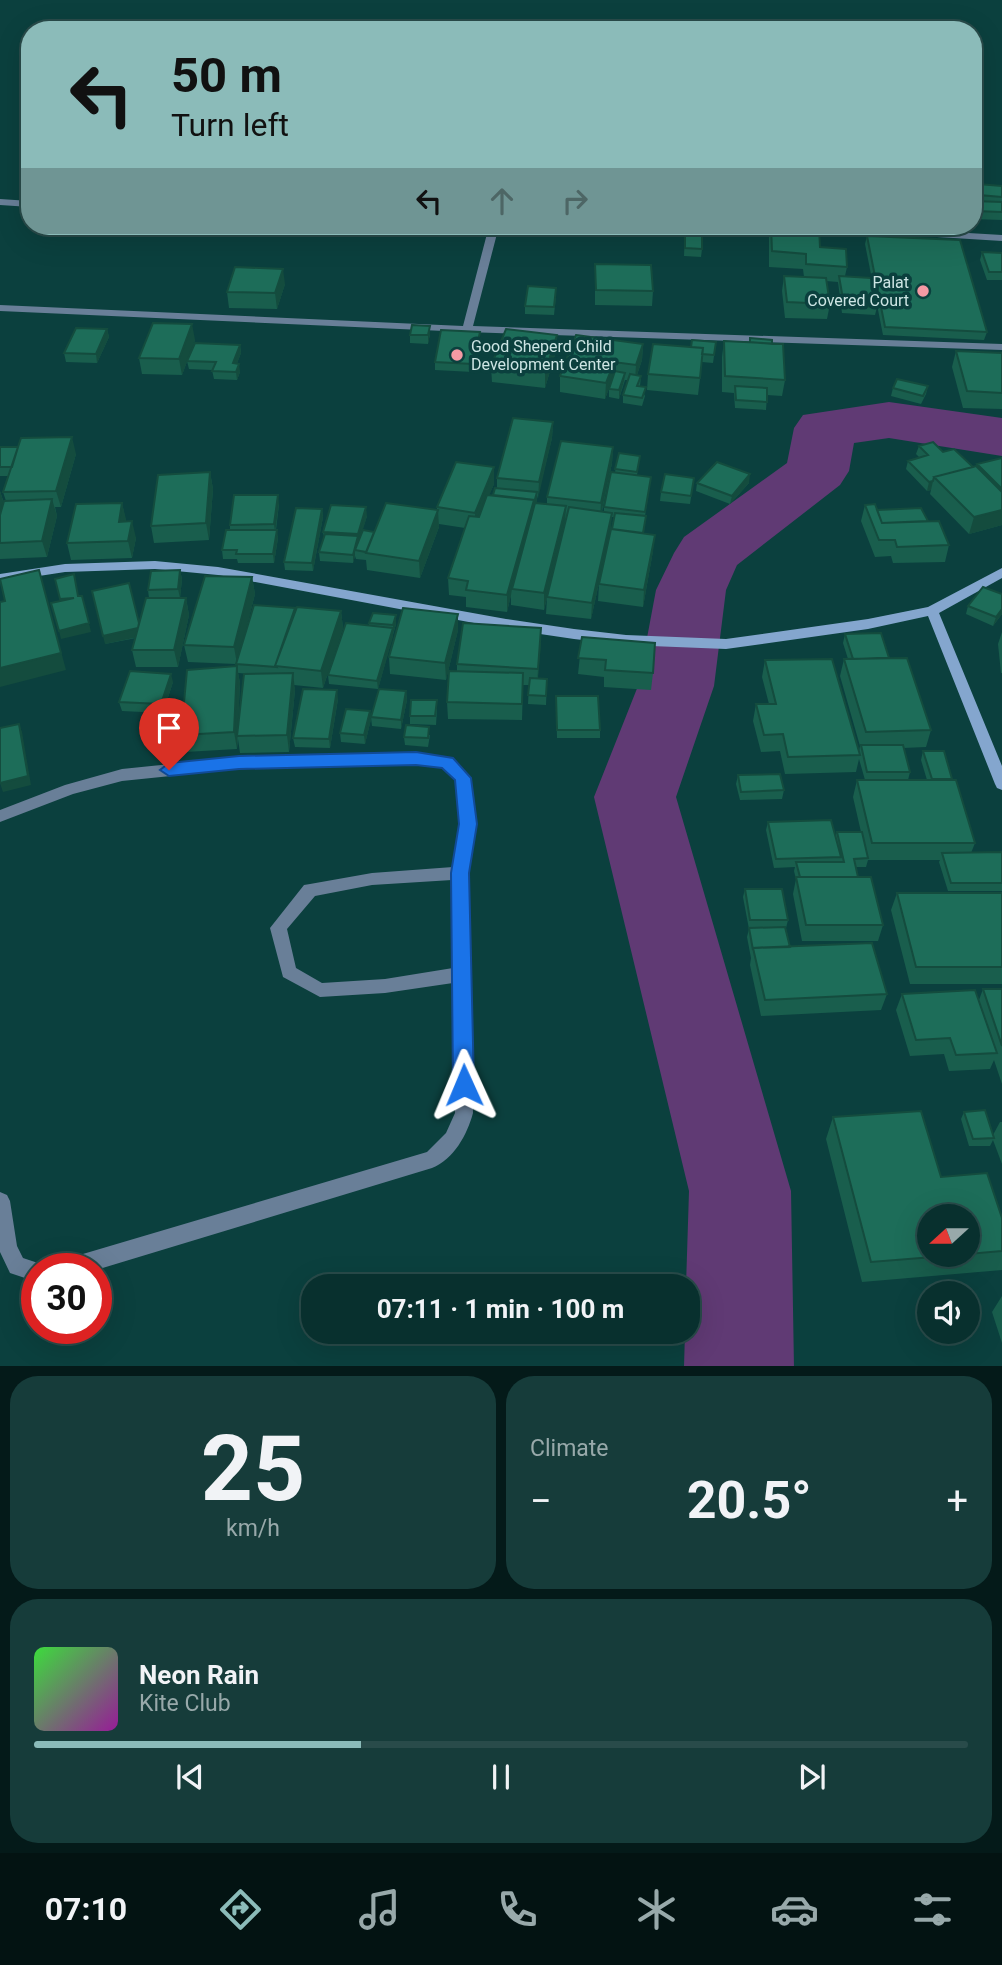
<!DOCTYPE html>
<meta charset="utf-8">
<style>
:root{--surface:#08302e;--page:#163c3a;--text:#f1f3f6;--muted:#98a9aa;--line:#294b4a;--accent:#8bbbb9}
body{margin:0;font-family:Roboto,sans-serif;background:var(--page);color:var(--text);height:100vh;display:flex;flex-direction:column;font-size:26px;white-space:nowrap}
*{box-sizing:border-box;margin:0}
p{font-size:23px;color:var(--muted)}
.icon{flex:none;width:38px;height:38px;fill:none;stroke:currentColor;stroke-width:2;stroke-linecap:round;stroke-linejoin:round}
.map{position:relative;height:1366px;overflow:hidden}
.drawer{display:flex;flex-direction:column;gap:10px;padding:10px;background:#041a19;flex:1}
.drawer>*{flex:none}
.hud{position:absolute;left:21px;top:21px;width:961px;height:214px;border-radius:28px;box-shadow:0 7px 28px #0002,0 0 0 2px var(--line);background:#8bbbb9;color:#111;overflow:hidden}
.needle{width:46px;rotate:249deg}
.fabs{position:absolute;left:917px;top:1204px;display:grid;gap:14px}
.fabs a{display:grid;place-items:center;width:63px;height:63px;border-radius:50%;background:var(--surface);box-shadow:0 7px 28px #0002,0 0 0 2px var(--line);font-size:35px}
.speed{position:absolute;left:21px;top:1253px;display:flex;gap:14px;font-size:35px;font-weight:700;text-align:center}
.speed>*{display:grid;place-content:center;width:91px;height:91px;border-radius:50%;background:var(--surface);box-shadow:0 7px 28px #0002,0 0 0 2px var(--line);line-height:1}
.speed .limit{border:10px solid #d22;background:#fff;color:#111}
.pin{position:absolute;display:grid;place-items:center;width:60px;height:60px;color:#fff;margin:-72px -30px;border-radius:50% 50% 50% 0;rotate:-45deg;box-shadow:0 0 7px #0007}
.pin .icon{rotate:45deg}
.me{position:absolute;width:77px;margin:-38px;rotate:359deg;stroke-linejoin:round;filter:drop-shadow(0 0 5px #0008)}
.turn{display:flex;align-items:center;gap:24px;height:147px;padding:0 35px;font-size:32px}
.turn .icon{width:91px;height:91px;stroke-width:2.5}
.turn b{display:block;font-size:49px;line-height:60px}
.lanes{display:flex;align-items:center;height:66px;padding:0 35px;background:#0003;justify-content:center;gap:35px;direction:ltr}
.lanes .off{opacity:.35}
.big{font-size:52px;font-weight:700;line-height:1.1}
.drawer .widget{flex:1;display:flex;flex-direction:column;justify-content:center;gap:10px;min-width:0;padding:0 24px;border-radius:28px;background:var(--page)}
.drawer .dial{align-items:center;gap:0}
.dial b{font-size:91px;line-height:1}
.song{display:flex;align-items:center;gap:21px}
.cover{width:84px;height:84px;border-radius:10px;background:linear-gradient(135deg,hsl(120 70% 55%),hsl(300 70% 35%))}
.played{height:7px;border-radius:4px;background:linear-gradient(90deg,var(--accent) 35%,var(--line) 35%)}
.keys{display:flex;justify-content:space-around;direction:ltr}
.heat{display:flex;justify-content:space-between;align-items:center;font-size:38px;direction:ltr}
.drawer .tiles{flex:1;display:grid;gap:10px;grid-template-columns:1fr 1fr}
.widget:last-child{grid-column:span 2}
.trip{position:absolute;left:301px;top:1274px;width:399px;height:70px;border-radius:28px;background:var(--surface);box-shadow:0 7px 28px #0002,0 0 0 2px var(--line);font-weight:700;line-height:70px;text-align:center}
.dock{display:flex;height:112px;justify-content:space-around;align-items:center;background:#031312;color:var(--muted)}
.dock .icon{width:49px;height:49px}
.dock .active{color:var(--accent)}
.dock b{font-size:32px;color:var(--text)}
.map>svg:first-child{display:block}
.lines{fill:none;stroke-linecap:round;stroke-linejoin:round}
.river{fill:#603a74;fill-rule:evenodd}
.street{fill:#697f98;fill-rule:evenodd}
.secondary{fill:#84a6ce;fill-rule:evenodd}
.wall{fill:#195e4d;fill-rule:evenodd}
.shaded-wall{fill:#144c3e}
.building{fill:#1d6d59;stroke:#144c3e;stroke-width:2}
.route{fill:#1a73e8;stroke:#114b97;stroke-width:2}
.poi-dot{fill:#f49aa4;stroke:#0b403e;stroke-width:2.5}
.labels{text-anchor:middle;stroke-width:7;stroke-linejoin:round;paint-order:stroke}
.far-poi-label{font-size:16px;fill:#cde5e4;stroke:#0b403e;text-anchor:end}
</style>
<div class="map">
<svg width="1002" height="1367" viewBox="0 0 1002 1367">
<rect width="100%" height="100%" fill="#0b403e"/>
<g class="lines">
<!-- river -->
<path class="river" d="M889,402L1002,418V456L889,438L854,443L849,471L840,485L737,565L726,590L714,686L676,797L791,1191L794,1367H684L685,1332H688L686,1286L689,1191L594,797L638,686L656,590L674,553L684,537L787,463L794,428L803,415Z"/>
<!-- street -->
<path class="street" d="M0,199L30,201V207L0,205Z
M489,226H499L473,326L1002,344V350L467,332L0,311V305L463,326Z
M802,226H850L1002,235V241L807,229Z
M416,754L452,759L470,778L476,824L468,873L473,1113C467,1135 454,1159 432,1168L96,1270L56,1269L59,1262L66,1259L427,1152L446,1133L455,1113L453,983L385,993L320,997L283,977L270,928L304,885L310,884L372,873L453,867L460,824L456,780L443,768L416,764L239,769L122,781L73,794L0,822V810L65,785L122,769L239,757ZM452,880L453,968L385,979L322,983L296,968L287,929L315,896L372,885Z
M0,1192L7,1195L10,1201L17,1246L23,1258L44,1265L46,1269H37V1282L10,1273L0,1252Z"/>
<!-- secondary -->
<path class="secondary" d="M155,561L218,567L506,619L574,629L626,635L726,639L868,619L928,607L1002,568V578L939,613L1002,766V790L997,788L995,784L928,616L868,629L726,649L626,645L574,639L506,629L218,575L155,569L65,572L0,582V574L65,564Z"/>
</g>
<!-- wall -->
<path class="wall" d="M978,184L1002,186V220L973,219V201H977L976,192Z
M771,226H819L820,247L847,267L845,276L877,307L875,315L842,313L838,282L826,281L830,304L827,319L785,318L782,291L784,276L804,277L803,269L769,267V237Z
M685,231L702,249L701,257L684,256Z
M867,236L987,332L984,340L883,335L865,244Z
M982,252L1002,253V280H987L980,260Z
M595,264L653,291L652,306L595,305Z
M285,284L277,309L229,308L227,292Z
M556,296L554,315L525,314V306Z
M430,326V334L428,344L410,343V335Z
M107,329L109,337L97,363L66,362L64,353Z
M480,332V341L473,372L435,370V362Z
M557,335L556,351L545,388L492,382L491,366Z
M750,338L772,344L785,380L782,396L767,395L766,410L735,408L734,393L722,392V357L724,341L750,342Z
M195,340L182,375L142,374L139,358Z
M716,342L713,363L702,362L698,395L647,390L648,374L691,347Z
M643,344L642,360L637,375L641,376L640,386L645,396L642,406L623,403V395L628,380H625L619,399L609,397V389L613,378L605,399L560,392V376Z
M240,345L241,353L237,363L240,372L237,380L214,379L212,370L189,369L187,361Z
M956,351L1002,353V409L963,408L952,367Z
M928,386L926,394L921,404L891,396L893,388Z
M553,422L552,438L536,503L547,504V497L613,447L612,463L602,512H604V507L615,472L619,453L640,456L637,475L650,485L645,516L644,533L653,551L643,607L598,601L599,584L614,517H611V529L591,619L546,614L547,598L544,610L511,605V595L507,612L466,607V597L449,595L448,578L465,528L439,524V527L420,578L367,570L366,560L356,559L355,556L353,563L320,561L319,552L324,537L323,532L367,516L362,531L374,532L437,510V507L494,467V484L489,495H493L497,488V478Z
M919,446L943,452L973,467L976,466L977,464L1002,458V525L969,534L930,494L931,490L927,491L906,469L908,461L920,458L916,454Z
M0,447L76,454L61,507H55L57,516L47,557L0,559V491L4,503L6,501L3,492L9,476H0Z
M210,472L213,489L209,540L154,543L151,526Z
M694,478L690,504L660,501L661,492Z
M697,483H749L730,504L696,491Z
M122,503L126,522L136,538L132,558L71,560L67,543Z
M279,504L276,530L278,538L274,563H238L237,559H223L222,550L230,530V525Z
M865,505L877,510L928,521L949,545L945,562L893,563L891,556L875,557L861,521Z
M322,509L323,517L313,571L285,570L284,562Z
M180,570L182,579L180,598H161H186L189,615L178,667H136L132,650L136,638L105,644L139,623L149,598L148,590Z
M252,577L255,594L241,649L295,608L296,612L341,611L343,628L323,688L294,685L295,690L289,752L240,753L238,739L237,749L185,752L181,735L237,666L236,664L188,662L184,645ZM238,673L253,674L238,725L240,683Z
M968,606L1002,614L993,626L966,614Z
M458,614V630L446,680L390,674L389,657Z
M369,623L396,624L378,689L329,684L328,675L369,625Z
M541,628L538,678L547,679L546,705L528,704L529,685H523L522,720L448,719L447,702L457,671V664Z
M1002,632V673H1001L998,644Z
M845,634L889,658L931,730L926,747L903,748L910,772L908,780H927L921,760L923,751L952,779L975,843L971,853L1002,852V891H948L939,862L940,860H868L866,867H856L858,877L883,925L878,941H802L793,894L796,879L794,871L795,867L774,868L766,830L768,822L835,837L837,832H861L853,797L857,780H865L859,759L856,772L785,774L780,751L761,752L753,721L756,704H769L762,677L765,660L859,751L860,746L840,676L844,659H848L843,643Z
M582,637L653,673L651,690L604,687V677L578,674Z
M173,682L163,713L122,711L119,702Z
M406,691L407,700L401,729L372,726L371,717Z
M556,696L600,730V738H557Z
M338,699L330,748L295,747L293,738Z
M437,709L436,725L410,724V716Z
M370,711L371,719L365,744L341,742L340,733Z
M430,735L428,747L405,745L404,737Z
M738,775L784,790L782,799L740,800L736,784Z
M745,889L788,920L786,928L790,947L887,994L881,1010L761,1016L750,965L751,958L747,937L749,929L743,897Z
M897,893H1002V984H910L891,910Z
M983,989H1002V1084L994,1060L990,1069L949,1071L944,1054L910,1056L896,1010L902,994L979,1000Z
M964,1112L993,1135L1000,1122H1002V1164L993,1140L990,1146H969L961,1119Z
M833,1117L941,1177L1002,1218V1270L862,1282L826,1139ZM968,1216V1255H929Z
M1002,1296V1343L992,1312Z"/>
<!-- shaded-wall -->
<path class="shaded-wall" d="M283,269L285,284L277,309L275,293Z
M192,324L195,340L182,375L179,359Z
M430,326V334L428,344V335Z
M107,329L109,337L97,363L96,354Z
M480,332V341L473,372V364Z
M557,335L556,351L545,388V372Z
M643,344L642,360L635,381L636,365Z
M240,345L241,353L234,372L233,363Z
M614,362L613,378L605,399L606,383Z
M239,364L240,372L237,380L236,372Z
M625,373L624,381L619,399V390Z
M553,422L552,438L538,499L539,482Z
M72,437L76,454L61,507L56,491Z
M613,447L612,463L600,519L601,503Z
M494,467V484L475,530V513Z
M210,472L213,489L209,540L206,523Z
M750,474L749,483L730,504L732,496Z
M933,481L931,490L927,491L929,482Z
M0,491L4,504L0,515Z
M537,492V501L512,589L511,595L507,612V595L534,500Z
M278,495L279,504L275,533L274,524Z
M52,499L57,516L47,557L42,541Z
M122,503L126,519L123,538L119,522Z
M566,506L565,523L544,610V593Z
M366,507L367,516L359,543L358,534Z
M322,509L323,517L313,571L312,563Z
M438,510L439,527L420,578L419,561Z
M1002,510V525L969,534L974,517Z
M612,513L611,529L591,619L592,603Z
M132,521L136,538L132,558L128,541Z
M277,530L278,538L274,563L273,554Z
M655,535L653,551L643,607L644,590Z
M358,536L359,544L355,550V556L353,563V555Z
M39,570L66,670L0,687V668Z
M180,570L182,579L180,598L178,589Z
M252,577L255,594L237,664L234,647Z
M186,598L189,615L178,667L174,650Z
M1002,609V614L993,626L996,617Z
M341,611L343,628L323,688L321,671Z
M458,614V630L446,680L445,663Z
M396,615V624L393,634V625Z
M89,623L91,632L61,639L59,631Z
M140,627L143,636L105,644L103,636Z
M393,628V637L378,689L377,681Z
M541,628V645L537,686L538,669Z
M237,666L240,683L237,749L234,732Z
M293,673L295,690L289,752L287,735Z
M171,674L173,682L163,713L161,704Z
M337,690L338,699L330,748L329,739Z
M406,691L407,700L401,729V720Z
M370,711L371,719L365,744L364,735Z
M19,724L22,732L31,785L3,792L0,783Z"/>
<!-- building -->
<path class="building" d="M978,184L1002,186V197L979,195Z
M973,201L1002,202V212L975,211L973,206Z
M771,226H819L820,247L846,249L847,267L806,264V254L772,251Z
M685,231L702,232V249L685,248Z
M867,236L960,240L987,332L885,327Z
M982,252L1002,253V272H989Z
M595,264L651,265L653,291L596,290Z
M235,267L283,269L275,293L227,292Z
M784,276L826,278L830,304L787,302Z
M839,276L871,278L877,307L844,305Z
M528,286L556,288L554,307L525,306Z
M153,323L192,324L179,359L139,358Z
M412,325L430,326L428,335H410Z
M76,328L107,329L96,354L64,353Z
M506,329L557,335L545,372L491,366Z
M441,330L480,332L473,364L435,362Z
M576,335L643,344L636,365L614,362L606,383L560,376Z
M750,338L772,340V344L750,342Z
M692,340L716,342L714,355L702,354L703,348L691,347Z
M724,341L783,344L785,380L725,376Z
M195,343L240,345L233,363L239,364L236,372L212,371L216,362L187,361Z
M653,344L703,348L700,378L648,374Z
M956,351L1002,353V393L967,391Z
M615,371L625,373L619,390L609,389Z
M630,374L641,376L637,386L646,387L642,398L623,395Z
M897,379L928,386L923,396L893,388Z
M735,386L767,388V402L736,400Z
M513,418L553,422L539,482L497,478Z
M72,437L56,491L3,492L21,438Z
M561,441L613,447L601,503L547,497Z
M933,442L943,452L954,449L973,467L934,477L933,481L929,482L908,461L928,455L919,446Z
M0,447H18L12,467H0Z
M619,453L640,456L637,472L615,469Z
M1002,458V489L977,464Z
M456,462L494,467L475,513L437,507Z
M717,462L750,474L732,496L697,483Z
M976,466L1002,492V510L974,517L934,477Z
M210,472L206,523L151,526L158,475Z
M611,472L651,477L645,512L604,507Z
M665,474L694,478L691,496L661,492Z
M495,488L537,492L534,503V500L493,495Z
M234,495H278L274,524L230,525Z
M487,495L534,500L507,595L466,590L468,581L448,578L469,516L479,517Z
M52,499L42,541L0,543V515L4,501Z
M122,503L119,522L132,521L128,541L67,543L76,504Z
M386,503L438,510L419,561L366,553Z
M535,503L566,506L544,593L512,589Z
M875,504L882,523L939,521L949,545L897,547L895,540H879L865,505Z
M331,505L366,507L358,534L323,532Z
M569,507L612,513L592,603L547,597Z
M296,508L322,509L312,563L284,562Z
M921,508L928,521L882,523L877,510Z
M615,513L646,516L643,533L612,529Z
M611,529L655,535L644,590L599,584Z
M226,530H277L273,554H236L237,550H222Z
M363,530L374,532L366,552L355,550Z
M325,534L358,536L353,555L319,552Z
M39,570L61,653L0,668V602L5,601L0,579Z
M180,570L178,589L148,590L151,571Z
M74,574L78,596H82L89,623L59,631L51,603L74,598L60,599L55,579Z
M205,576L252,577L234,647L184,645Z
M129,583L139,623L138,628L103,636L92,591Z
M983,587L1002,594V609L996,617L968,606Z
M146,598H186L174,650H132Z
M254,605L295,608L275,666L276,667L236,664Z
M297,607L341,611L321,671L275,666Z
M403,608L458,614L445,663L389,657Z
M373,613L396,615L393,625L369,623Z
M346,623L393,628L377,681L328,675Z
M463,623L541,628L538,669L457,664Z
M881,633L889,658L853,659L845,634Z
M582,637L655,643L653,673L605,670L606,660L578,658Z
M907,658L931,730L866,732L844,659Z
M832,659L860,755L788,757L783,734L764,735L756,704H776L765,660Z
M237,666L234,732L181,735L187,670Z
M130,671L171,674L161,704L119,702Z
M449,671L523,673L522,704L447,702Z
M293,673L287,735L237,736L244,674Z
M530,678L547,679L546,696L528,695Z
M303,689L337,690L329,739L293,738Z
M379,689L406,691L401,720L371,717Z
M556,696H598L600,730H557Z
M411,700H437L435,716H410Z
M346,709L370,711L364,735L340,733Z
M19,724L28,776L0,783V728Z
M406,725L429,727L428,738L404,737Z
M861,745H903L910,772H867Z
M923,751H944L952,779H932Z
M780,774L784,790L741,792L738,775Z
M857,780H956L975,843H872Z
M831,820L841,857L776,859L768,822Z
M837,832H862L868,858L854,859L858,877H800L796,862H844Z
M1002,852V883H951L942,853Z
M796,877H871L883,925H806Z
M745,889H782L788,920H750Z
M897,893H1002V967H916Z
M785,927L790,947L753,948V950L749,928Z
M872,943L887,994L765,1000L753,948Z
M983,989H1002V1046Z
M975,990L997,1053L956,1055L950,1038L916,1040L902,994Z
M985,1110L994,1138L973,1139L964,1112Z
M921,1111L941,1177L987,1173L1002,1218V1251L968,1254V1216H929V1255H958L871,1262L833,1117Z"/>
<!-- route -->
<path class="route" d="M416,752L453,758L471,778L477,824L469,873L474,1085L471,1092L464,1095L456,1092L453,1085L451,873L459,824L455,780L442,768L416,765L239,769L169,776L160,770L169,763L239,756Z"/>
<!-- markers -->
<g class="poi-dot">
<circle cx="923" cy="291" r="7"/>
<circle cx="457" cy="355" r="7"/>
</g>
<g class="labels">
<!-- far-poi labels -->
<g class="far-poi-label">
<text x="909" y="288">Palat<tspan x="909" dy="18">Covered Court</tspan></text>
<text x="471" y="352" text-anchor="start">Good Sheperd Child<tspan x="471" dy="18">Development Center</tspan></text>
</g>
</g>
</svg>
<div class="fabs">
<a><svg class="needle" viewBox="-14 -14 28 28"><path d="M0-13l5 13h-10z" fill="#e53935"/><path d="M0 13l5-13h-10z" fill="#98a9aa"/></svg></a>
<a><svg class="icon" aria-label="sound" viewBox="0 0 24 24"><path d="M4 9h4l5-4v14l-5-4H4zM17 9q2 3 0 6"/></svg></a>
</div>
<div class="speed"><div class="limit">30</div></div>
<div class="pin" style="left:169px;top:770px;background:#d93025"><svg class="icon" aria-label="arrive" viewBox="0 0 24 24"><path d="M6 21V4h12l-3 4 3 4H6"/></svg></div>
<svg class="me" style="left:464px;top:1085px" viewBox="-20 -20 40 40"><path d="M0-17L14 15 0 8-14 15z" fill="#1a73e8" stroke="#fff" stroke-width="4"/></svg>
<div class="trip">07:11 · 1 min · 100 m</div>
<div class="hud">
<div class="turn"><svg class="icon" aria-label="left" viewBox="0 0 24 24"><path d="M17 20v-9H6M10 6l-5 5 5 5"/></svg><div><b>50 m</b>Turn left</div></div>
<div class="lanes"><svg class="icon" aria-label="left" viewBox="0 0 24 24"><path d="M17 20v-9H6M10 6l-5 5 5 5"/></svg><svg class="icon off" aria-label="ahead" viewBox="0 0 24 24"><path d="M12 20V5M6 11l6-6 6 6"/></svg><svg class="icon off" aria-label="right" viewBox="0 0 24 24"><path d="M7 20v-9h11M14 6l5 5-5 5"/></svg></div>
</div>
</div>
<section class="drawer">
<div class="tiles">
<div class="widget dial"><b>25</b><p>km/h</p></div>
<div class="widget"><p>Climate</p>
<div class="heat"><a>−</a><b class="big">20.5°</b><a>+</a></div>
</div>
<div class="widget">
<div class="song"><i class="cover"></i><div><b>Neon Rain</b><p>Kite Club</p></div></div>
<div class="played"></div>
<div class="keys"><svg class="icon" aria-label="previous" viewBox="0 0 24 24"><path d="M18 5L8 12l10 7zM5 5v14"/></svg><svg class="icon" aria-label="pause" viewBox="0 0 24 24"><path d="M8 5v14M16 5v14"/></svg><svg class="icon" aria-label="next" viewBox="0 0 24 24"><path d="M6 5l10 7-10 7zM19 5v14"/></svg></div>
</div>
</div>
</section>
<nav class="dock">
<b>07:10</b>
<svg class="icon active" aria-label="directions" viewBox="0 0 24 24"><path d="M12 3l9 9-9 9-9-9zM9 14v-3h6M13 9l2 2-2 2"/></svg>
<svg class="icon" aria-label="music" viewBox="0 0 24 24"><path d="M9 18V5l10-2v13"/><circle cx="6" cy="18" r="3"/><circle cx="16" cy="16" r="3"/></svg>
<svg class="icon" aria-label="phone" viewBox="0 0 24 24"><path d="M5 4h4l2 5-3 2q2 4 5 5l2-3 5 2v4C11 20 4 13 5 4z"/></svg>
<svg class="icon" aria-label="climate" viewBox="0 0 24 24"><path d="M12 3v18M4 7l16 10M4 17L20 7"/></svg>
<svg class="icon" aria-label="car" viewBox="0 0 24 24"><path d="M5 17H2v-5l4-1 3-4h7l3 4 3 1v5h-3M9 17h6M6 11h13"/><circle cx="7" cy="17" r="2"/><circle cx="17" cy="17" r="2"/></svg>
<svg class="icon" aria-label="filters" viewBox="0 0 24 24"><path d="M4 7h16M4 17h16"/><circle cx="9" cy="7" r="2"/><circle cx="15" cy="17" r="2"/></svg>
</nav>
